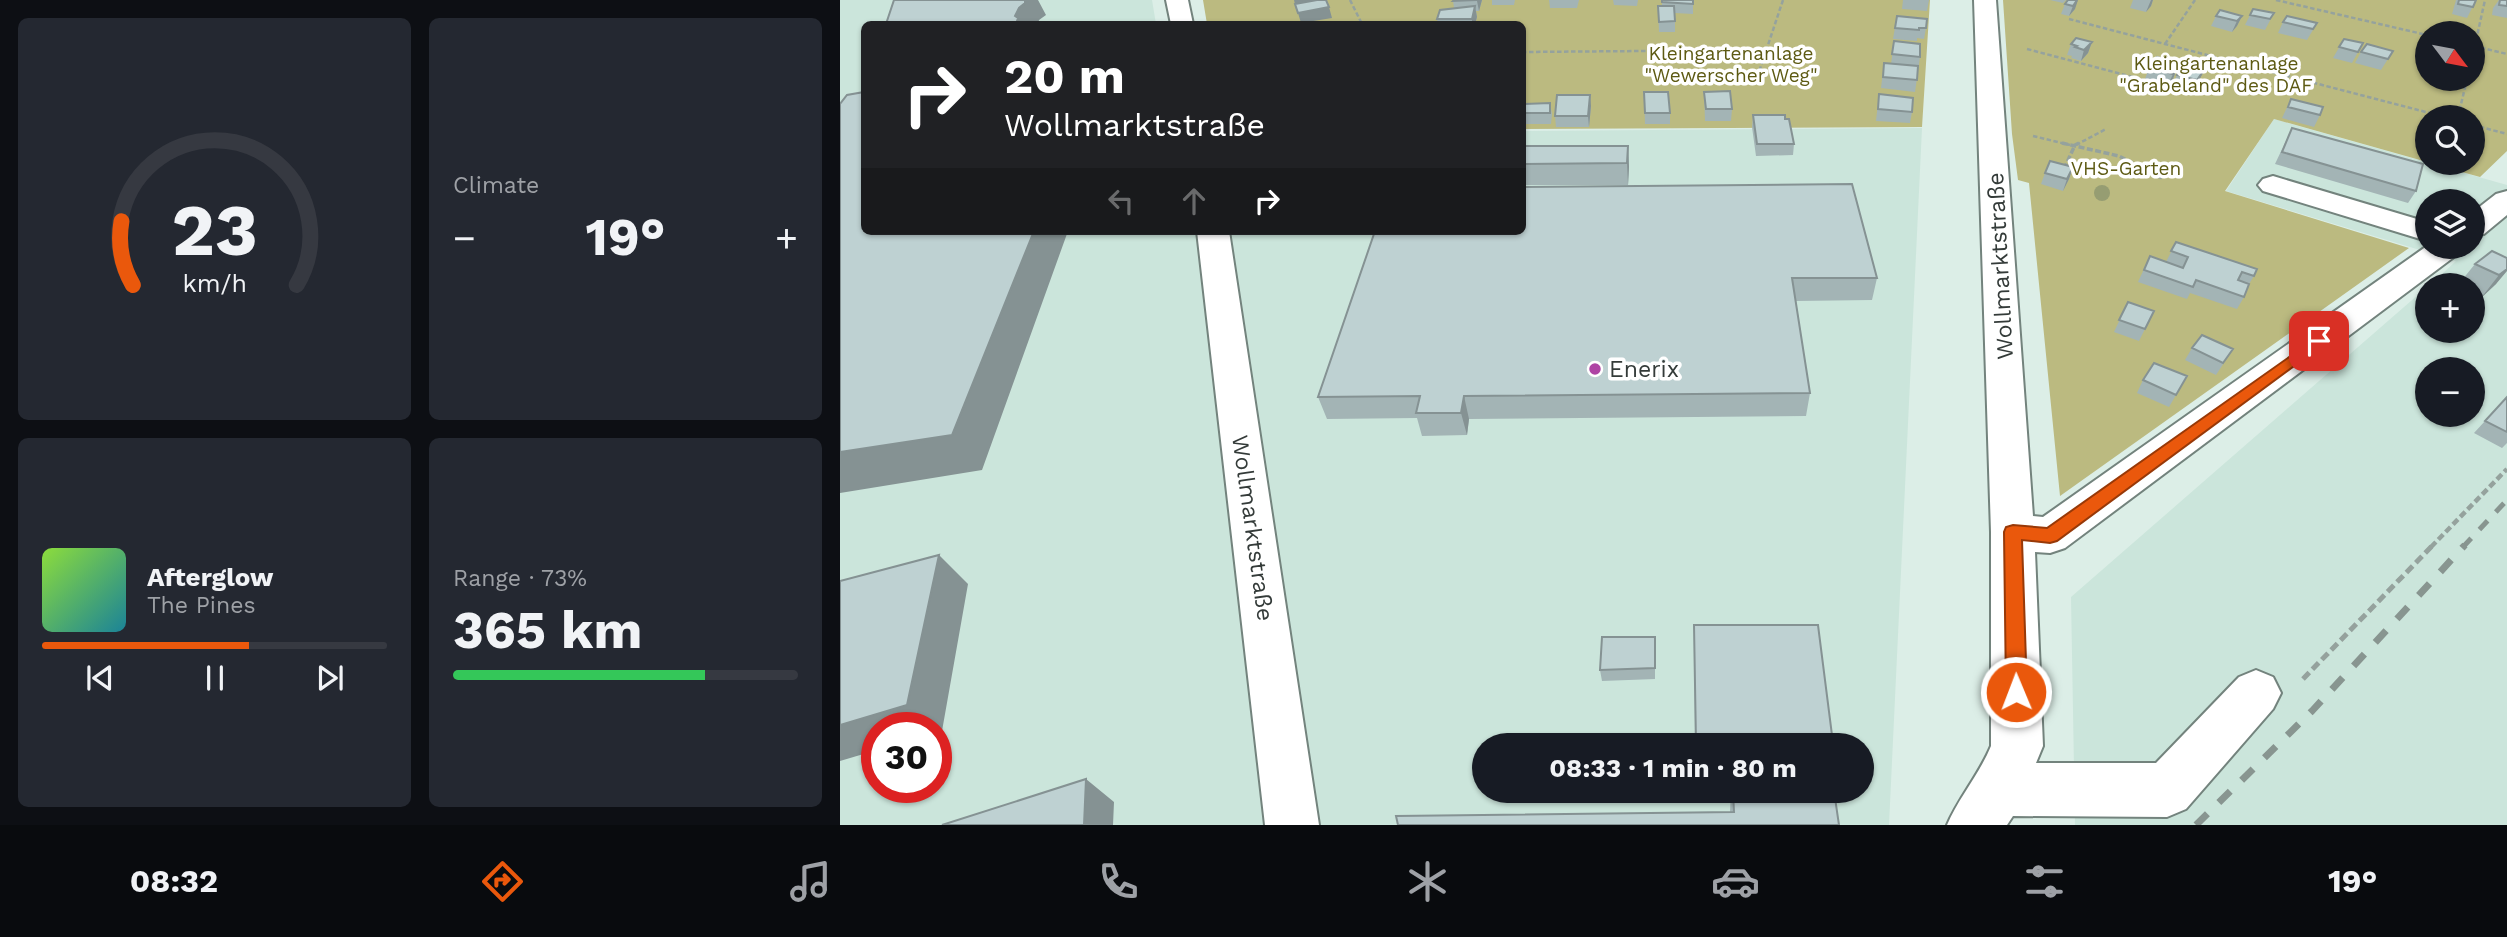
<!DOCTYPE html>
<meta charset="utf-8">
<style>
:root{--surface:#171b24;--page:#242831;--text:#f1f3f6;--muted:#9ea1a6;--line:#363941;--accent:#ea580c}
body{margin:0;font-family:"Work Sans",sans-serif;background:var(--page);color:var(--text);height:100vh;display:flex;flex-direction:column;font-size:26px;white-space:nowrap}
*{box-sizing:border-box;margin:0}
p{font-size:23px;color:var(--muted)}
.icon{flex:none;width:38px;height:38px;fill:none;stroke:currentColor;stroke-width:2;stroke-linecap:round;stroke-linejoin:round}
.map{position:relative;flex:1;overflow:hidden}
.side{display:flex;flex-direction:column;gap:18px;padding:18px;background:#0d0f14;width:840px}
.side>*{flex:none}
.top-card{position:absolute;left:21px;top:21px;width:665px;height:214px;border-radius:10px;box-shadow:0 2px 5px #0004;background:#202124;color:#fff;overflow:hidden}
.needle{width:46px;rotate:122deg}
.buttons{position:absolute;left:1575px;top:21px;display:grid;gap:14px}
.buttons a{display:grid;place-items:center;width:70px;height:70px;border-radius:50%;background:var(--surface);box-shadow:0 2px 5px #0004;font-size:35px}
.speed{position:absolute;left:21px;top:712px;display:flex;gap:14px;font-size:35px;font-weight:700;text-align:center}
.speed>*{display:grid;place-content:center;width:91px;height:91px;border-radius:50%;background:var(--surface);box-shadow:0 2px 5px #0004;line-height:1}
.speed .limit{border:10px solid #d22;background:#fff;color:#111}
.pin{position:absolute;display:grid;place-items:center;width:60px;height:60px;color:#fff;margin:-30px;border-radius:14px;box-shadow:0 4px 10px #0006}
.me{position:absolute;width:77px;margin:-38px;rotate:359deg;stroke-linejoin:round;filter:drop-shadow(0 0 5px #0008)}
.turn{display:flex;align-items:center;gap:24px;height:147px;padding:0 28px;font-size:32px}
.turn .icon{width:91px;height:91px;stroke-width:2.5}
.turn b{display:block;font-size:49px;line-height:60px}
.lanes{display:flex;align-items:center;height:66px;padding:0 28px;background:#0003;justify-content:center;gap:35px;direction:ltr}
.lanes .off{opacity:.35}
.big{font-size:52px;font-weight:700;line-height:1.1}
.side .card{flex:1;display:flex;flex-direction:column;justify-content:center;gap:10px;min-width:0;padding:0 24px;border-radius:10px;background:var(--page)}
.side .dial{align-items:center;gap:0}
.dial svg{height:182px;overflow:visible;fill:none;stroke:var(--line);stroke-width:7;stroke-linecap:round;text-anchor:middle}
.dial text{fill:var(--text);stroke:none}
.song{display:flex;align-items:center;gap:21px}
.cover{width:84px;height:84px;border-radius:10px;background:linear-gradient(135deg,hsl(90 70% 55%),hsl(190 70% 35%))}
.played{height:7px;border-radius:4px;background:linear-gradient(90deg,var(--accent) 60%,var(--line) 60%)}
.keys{display:flex;justify-content:space-around;direction:ltr}
.heat{display:flex;justify-content:space-between;align-items:center;font-size:38px;direction:ltr}
.charge{height:10px;border-radius:5px;background:linear-gradient(90deg,#34c759 73%,var(--line) 0)}
.side .tiles{flex:1;display:grid;gap:18px;grid-template-columns:repeat(2,1fr)}
.trip{position:absolute;left:632px;top:733px;width:402px;height:70px;border-radius:35px;background:var(--surface);box-shadow:0 2px 5px #0004;font-weight:700;line-height:70px;text-align:center}
.menu{display:flex;height:112px;justify-content:space-around;align-items:center;background:#090b0e;color:var(--muted)}
.menu .icon{width:49px;height:49px}
.menu .selected{color:var(--accent)}
.menu b{font-size:32px;color:var(--text)}
main{display:flex;flex:1;min-height:0}
.map>svg:first-child{display:block}
.built{fill:#cbe5db;fill-rule:evenodd}
.green{fill:#bbba80;fill-rule:evenodd}
.lines{fill:none;stroke-linecap:round;stroke-linejoin:round}
.minor-casing{stroke:#73837d;stroke-width:4}
.path-far3{stroke:#95a29d;stroke-width:2.5;stroke-dasharray:4.5 2.5;stroke-linecap:butt}
.path-far2{stroke:#95a29d;stroke-width:3.5;stroke-dasharray:6 2.5;stroke-linecap:butt}
.path-far1{stroke:#95a29d;stroke-width:4.5;stroke-dasharray:7 3.5;stroke-linecap:butt}
.path{stroke:#95a29d;stroke-width:5;stroke-dasharray:9 4.5;stroke-linecap:butt}
.minor{fill:#fff;fill-rule:evenodd}
.rail-far1{stroke:#889590;stroke-width:5;stroke-dasharray:12 12;stroke-linecap:butt}
.rail{stroke:#889590;stroke-width:7;stroke-dasharray:16 16;stroke-linecap:butt}
.tree{fill:#969d72}
.wall{fill:#a3b4b5}
.shaded-wall{fill:#859293}
.building{fill:#bed1d2;stroke:#859293;stroke-width:2}
.route{fill:#ea580c;stroke:#983908;stroke-width:2}
.poi-dot{fill:#ae43a4;stroke:#fff;stroke-width:2.5}
.labels{text-anchor:middle;stroke-width:7;stroke-linejoin:round;paint-order:stroke}
.far-park-label{font-size:19px;fill:#5d5a13;stroke:#fff}
.street-label{font-size:23px;fill:#343b39;stroke:#fff}
.poi-label{font-size:23px;fill:#343b39;stroke:#fff;text-anchor:start}
</style>
<main>
<section class="side">
<div class="tiles">
<div class="card dial"><svg viewBox="0 0 100 80">
<path d="M14 69A42 42 0 1 1 86 69"/>
<path d="M14 69A42 42 0 0 1 9 41" stroke="#ea580c"/>
<text x="50" y="56" font-size="32" font-weight="700">23</text>
<text x="50" y="72" font-size="11">km/h</text>
</svg></div>
<div class="card"><p>Climate</p>
<div class="heat"><a>−</a><b class="big">19°</b><a>+</a></div>
</div>
<div class="card">
<div class="song"><i class="cover"></i><div><b>Afterglow</b><p>The Pines</p></div></div>
<div class="played"></div>
<div class="keys"><svg class="icon" aria-label="previous" viewBox="0 0 24 24"><path d="M18 5L8 12l10 7zM5 5v14"/></svg><svg class="icon" aria-label="pause" viewBox="0 0 24 24"><path d="M8 5v14M16 5v14"/></svg><svg class="icon" aria-label="next" viewBox="0 0 24 24"><path d="M6 5l10 7-10 7zM19 5v14"/></svg></div>
</div>
<div class="card"><p>Range · 73%</p><b class="big">365 km</b><div class="charge"></div></div>
</div>
</section>
<div class="map">
<svg width="1667" height="825" viewBox="0 0 1667 825">
<rect width="100%" height="100%" fill="#dceee7"/>
<!-- built -->
<path class="built" d="M0,0H312L316,24H24V231H682L683,131L1082,128L1049,825H0ZM37,728H96V788H37ZM644,746H1022V791H644Z
M1434,119L1667,185V825H1235L1231,597L1587,287V331H1633V285H1590L1616,261L1386,191ZM1587,201H1633V247H1587ZM1587,369H1633V415H1587Z"/>
<!-- green -->
<path class="green" d="M363,0H1090L1082,127L683,129L682,24H367Z
M1163,0H1667V151L1640,177L1589,163H1633V117H1587V162L1434,119L1385,191L1569,248L1220,496L1189,183L1178,180L1172,134ZM1587,33H1633V79H1587Z"/>
<g class="lines">
<!-- minor casing -->
<g class="minor-casing">
<path id="minor" d="M326,0H348L353,24H331Z
M1134,0H1156L1193,516L1203,517L1587,246L1623,247L1618,254L1225,548L1210,553L1195,552L1203,746L1196,763H1316L1399,677L1416,670L1433,677L1441,693L1433,709L1346,809L1327,817L1173,816L1167,825H1107C1119,797 1139,775 1151,746V532Z
M1433,176L1587,222V241L1423,191L1418,185L1423,179Z
M1667,191V215L1644,234L1633,236V212L1656,194Z
M357,231H389L479,825H425Z"/>
</g>
<!-- path-far3 -->
<path class="path-far3" d="M510,0L522,24
M1436,0L1587,35
M1229,19L1605,117
M1325,44L1355,0
M1634,46L1667,54
M1187,49L1304,80
M682,52L927,50
M1633,54L1645,0
M915,84L943,0
M1618,117L1627,79
M1633,125L1667,134
M1193,136L1230,145
M1236,145L1266,129"/>
<!-- path-far2 -->
<path class="path-far2" d="M1222,143L1279,156L1322,178
M1224,169L1235,145L1239,143"/>
<!-- path-far1 -->
<path class="path-far1" d="M1591,547L1667,469"/>
<!-- path -->
<path class="path" d="M1463,679L1593,545"/>
<!-- minor -->
<use href="#minor" class="minor"/>
<!-- rail-far1 -->
<path class="rail-far1" d="M1623,547L1667,500"/>
<!-- rail -->
<path class="rail" d="M1356,825L1472,711L1625,545"/>
</g>
<!-- trees -->
<circle class="tree" cx="1262" cy="193" r="8"/>
<!-- wall -->
<path class="wall" d="M642,0L639,11H636L637,17L635,24H598L597,19L614,8L613,1Z
M652,0H675L674,5H652Z
M709,0H739L737,8H710Z
M773,0H798L797,6L774,5Z
M822,0H853V14L835,13V32H819L818,6H822Z
M1063,0H1089L1087,11L1062,9Z
M1210,0H1226L1223,3Z
M1228,0L1235,9L1229,16L1221,14L1225,4Z
M1293,0H1313L1311,6L1306,12L1290,8Z
M1616,0H1636L1627,18L1612,14Z
M1659,0H1667V18L1652,15L1653,8Z
M1413,9L1434,13L1425,30L1405,25Z
M1057,16L1086,28L1084,39L1077,38V41L1053,39Z
M1376,16H1402L1397,26L1392,32L1371,26Z
M1443,22L1477,23L1467,40L1438,33Z
M1504,39L1523,43L1512,63L1493,58Z
M1054,41L1080,57L1075,92L1041,88L1044,63L1051,64Z
M1252,42L1248,53L1241,61L1231,58L1232,56L1227,55L1231,44Z
M1553,51L1541,70L1515,63L1521,52Z
M1334,62L1331,67L1337,68L1333,79L1328,85L1305,79L1309,68Z
M1364,70L1352,91L1332,86L1337,75Z
M804,92L830,113V124H805Z
M864,92L892,109L891,121H865Z
M1039,94L1072,112L1070,123L1036,121Z
M1451,99L1480,115L1474,127L1442,118Z
M710,103L712,114L711,124H682V104Z
M751,106L749,127H716L715,116Z
M913,115L945,119L954,144L953,155L916,156L912,127Z
M1452,128L1576,191L1568,203L1435,164Z
M682,146H788L789,167L788,185H682Z
M1233,167L1229,179L1223,191L1201,184L1205,173Z
M535,231L1037,278L1032,300L956,301L970,393L966,416L629,419L627,435L582,436L577,418L487,419L478,397Z
M1336,242L1414,276L1409,284L1404,297L1397,309L1350,293L1347,299L1298,282L1310,256L1326,262Z
M1667,258L1656,284L1641,298L1633,294V285H1618L1635,264Z
M1288,302L1314,311L1299,341L1274,332Z
M1352,348L1393,349L1376,375L1345,360Z
M1347,376L1329,407L1297,393L1303,380Z
M1667,397V443L1662,448L1634,433Z
M854,625L993,743L992,746H855Z
M815,637V679L762,681L760,670Z
M891,791H994L999,825L890,812Z"/>
<!-- shaded-wall -->
<path class="shaded-wall" d="M185,0H198L206,15L199,20L198,24H176L175,16L179,8Z
M454,0H485L456,9Z
M637,0H642L639,11L637,1Z
M1238,0L1235,9L1229,16L1233,6Z
M1311,0H1313L1311,6L1306,12Z
M635,6L637,17L635,24H632V19Z
M489,7L492,18L461,23L458,13Z
M1402,16L1397,26L1392,32L1397,21Z
M1252,42L1248,53L1241,61L1244,50Z
M1337,68L1333,79L1328,85L1333,74Z
M1364,70L1359,81L1352,91L1357,80Z
M750,95L751,106L749,127L748,116Z
M788,146L789,167L788,185L787,163Z
M1233,167L1229,179L1223,191L1227,179Z
M194,231H228L142,470L0,493V452Z
M1667,269V271L1656,284L1641,298L1659,275Z
M624,396L629,419L627,435L621,413Z
M99,555L128,584L102,731L96,732V728H37V750L0,761V725Z
M246,779L274,802L273,825H244Z"/>
<!-- building -->
<path class="building" d="M54,0H185V3L179,8L175,16L178,18L176,24H46Z
M477,0H486L489,7L458,13L455,4Z
M614,0H637L613,1Z
M822,0H853V4L822,2Z
M1228,0H1237L1233,6L1225,4Z
M1619,0H1636L1633,7L1618,4Z
M1660,0H1667V6L1659,5Z
M635,6L632,19H597L600,10Z
M818,6H834L835,21L819,22Z
M1413,9L1434,13L1430,19L1410,15Z
M1380,10L1402,16L1397,21L1376,16Z
M1057,16L1087,19L1086,28H1079V30L1055,28Z
M1447,16L1477,23L1473,29L1443,22Z
M1236,38L1252,42L1244,50L1235,47L1237,46L1231,44Z
M1504,39L1523,43L1518,52L1499,47Z
M1054,41L1080,44V57L1052,54Z
M1527,44L1553,51L1548,59L1521,52Z
M1317,57L1334,62L1330,66L1337,68L1333,74L1309,68Z
M1044,63L1078,66L1077,80L1043,77Z
M1344,65L1364,70L1357,80L1337,75Z
M890,91L892,109H866L864,92Z
M24,92V231H194L112,435L0,452V104L7,95Z
M804,92H828L830,113H805Z
M1039,94L1073,98L1072,112L1038,109Z
M717,95H750L748,116H715Z
M1451,99L1483,107L1480,115L1448,107Z
M710,103V113H682V104Z
M913,115H945V119H949L954,144H917Z
M1452,128L1583,164L1576,191L1442,152Z
M682,146H788L787,163L682,164Z
M1210,161L1233,167L1227,179L1205,173Z
M1012,184L1037,278H952L970,393L624,396L621,413H576L580,396L478,397L535,231H682V187Z
M1336,242L1417,269L1414,276L1402,272L1398,280L1409,284L1404,297L1356,280L1353,287L1304,270L1310,256L1343,268L1348,257L1331,251Z
M1652,251L1667,258V269L1659,275L1635,264Z
M1288,302L1314,311L1305,329L1279,320Z
M1362,335L1393,349L1383,363L1352,348Z
M1314,363L1347,376L1336,395L1303,380Z
M1667,397V432L1645,421Z
M99,555L67,705L0,725V581Z
M854,625H978L993,743H856Z
M762,637H815V668L760,670Z
M246,779L244,825H102Z
M893,791H994L999,825H558L556,816L894,812Z"/>
<!-- route -->
<path class="route" d="M1479,336L1486,341L1484,344L1217,541L1210,543L1182,540L1187,692L1184,699L1176,702L1169,699L1166,692L1164,532L1166,527L1173,525L1207,528Z"/>
<!-- markers -->
<circle class="poi-dot" cx="755" cy="369" r="7"/>
<g class="labels">
<!-- far-park labels -->
<g class="far-park-label">
<text x="891" y="60">Kleingartenanlage<tspan x="891" dy="22">"Wewerscher Weg"</tspan></text>
<text x="1376" y="70">Kleingartenanlage<tspan x="1376" dy="22">"Grabeland" des DAF</tspan></text>
<text x="1286" y="175">VHS-Garten</text>
</g>
<!-- street labels -->
<g class="street-label">
<text transform="translate(1160 266) rotate(-93)" y="8">Wollmarktstraße</text>
<text transform="translate(413 528) rotate(82)" y="8">Wollmarktstraße</text>
</g>
<!-- poi labels -->
<g class="poi-label">
<text x="769" y="377">Enerix</text>
</g>
</g>
</svg>
<div class="buttons">
<a><svg class="needle" viewBox="-14 -14 28 28"><path d="M0-13l5 13h-10z" fill="#e53935"/><path d="M0 13l5-13h-10z" fill="#9ea1a6"/></svg></a>
<a><svg class="icon" aria-label="search" viewBox="0 0 24 24"><circle cx="10" cy="10" r="6"/><path d="M15 15l6 6"/></svg></a>
<a><svg class="icon" aria-label="layers" viewBox="0 0 24 24"><path d="M12 4l9 5-9 5-9-5zM3 14l9 5 9-5"/></svg></a>
<a>+</a>
<a>−</a>
</div>
<div class="speed"><div class="limit">30</div></div>
<div class="pin" style="left:1479px;top:341px;background:#d93025"><svg class="icon" aria-label="arrive" viewBox="0 0 24 24"><path d="M6 21V4h12l-3 4 3 4H6"/></svg></div>
<svg class="me" style="left:1176px;top:692px" viewBox="-20 -20 40 40"><circle r="17" fill="#ea580c" stroke="#fff" stroke-width="3"/><path d="M0-11L8 9 0 5-8 9z" fill="#fff"/></svg>
<div class="trip">08:33 · 1 min · 80 m</div>
<div class="top-card">
<div class="turn"><svg class="icon" aria-label="right" viewBox="0 0 24 24"><path d="M7 20v-9h11M14 6l5 5-5 5"/></svg><div><b>20 m</b>Wollmarktstraße</div></div>
<div class="lanes"><svg class="icon off" aria-label="left" viewBox="0 0 24 24"><path d="M17 20v-9H6M10 6l-5 5 5 5"/></svg><svg class="icon off" aria-label="ahead" viewBox="0 0 24 24"><path d="M12 20V5M6 11l6-6 6 6"/></svg><svg class="icon" aria-label="right" viewBox="0 0 24 24"><path d="M7 20v-9h11M14 6l5 5-5 5"/></svg></div>
</div>
</div>
</main>
<nav class="menu">
<b>08:32</b>
<svg class="icon selected" aria-label="directions" viewBox="0 0 24 24"><path d="M12 3l9 9-9 9-9-9zM9 14v-3h6M13 9l2 2-2 2"/></svg>
<svg class="icon" aria-label="music" viewBox="0 0 24 24"><path d="M9 18V5l10-2v13"/><circle cx="6" cy="18" r="3"/><circle cx="16" cy="16" r="3"/></svg>
<svg class="icon" aria-label="phone" viewBox="0 0 24 24"><path d="M5 4h4l2 5-3 2q2 4 5 5l2-3 5 2v4C11 20 4 13 5 4z"/></svg>
<svg class="icon" aria-label="climate" viewBox="0 0 24 24"><path d="M12 3v18M4 7l16 10M4 17L20 7"/></svg>
<svg class="icon" aria-label="car" viewBox="0 0 24 24"><path d="M5 17H2v-5l4-1 3-4h7l3 4 3 1v5h-3M9 17h6M6 11h13"/><circle cx="7" cy="17" r="2"/><circle cx="17" cy="17" r="2"/></svg>
<svg class="icon" aria-label="filters" viewBox="0 0 24 24"><path d="M4 7h16M4 17h16"/><circle cx="9" cy="7" r="2"/><circle cx="15" cy="17" r="2"/></svg>
<b>19°</b>
</nav>
